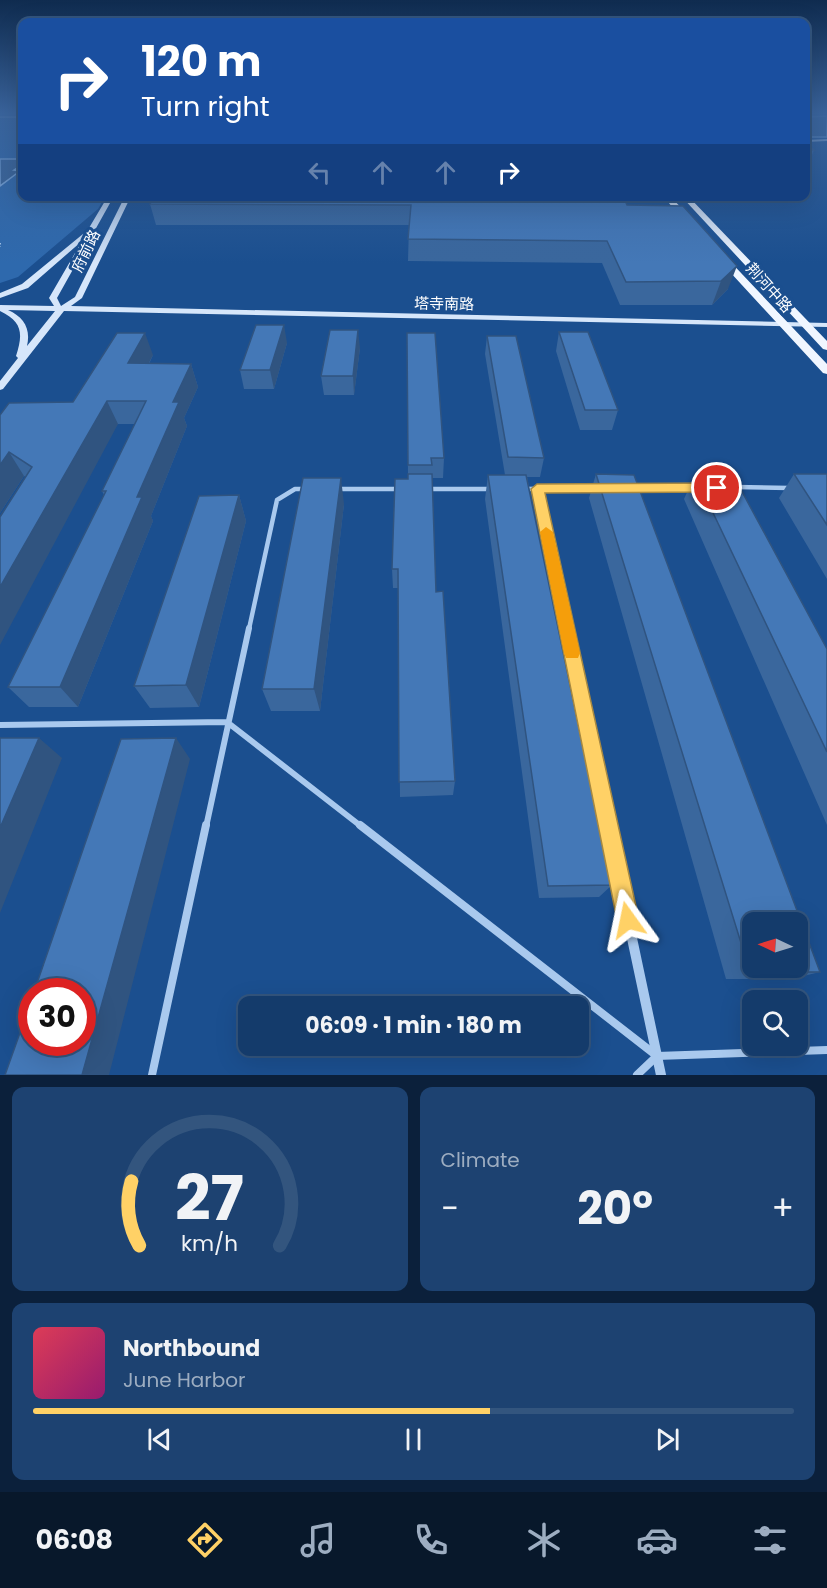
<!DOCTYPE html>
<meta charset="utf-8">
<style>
:root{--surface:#143b6b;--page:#1d4271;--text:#f1f3f6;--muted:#9dadc1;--line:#33557e;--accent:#ffd166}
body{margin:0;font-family:Poppins,"Noto Sans SC",sans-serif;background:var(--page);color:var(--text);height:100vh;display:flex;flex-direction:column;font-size:22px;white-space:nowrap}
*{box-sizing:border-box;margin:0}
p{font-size:20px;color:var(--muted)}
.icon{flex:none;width:33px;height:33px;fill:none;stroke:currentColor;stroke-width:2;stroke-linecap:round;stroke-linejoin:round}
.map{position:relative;height:1075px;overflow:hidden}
.side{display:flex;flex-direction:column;gap:12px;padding:12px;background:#0b203b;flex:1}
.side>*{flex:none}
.hud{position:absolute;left:18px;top:18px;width:792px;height:183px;border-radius:12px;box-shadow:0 6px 24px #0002,0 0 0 2px var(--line);background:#1a4fa0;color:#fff;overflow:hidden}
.needle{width:39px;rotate:274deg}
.fabs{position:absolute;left:742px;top:912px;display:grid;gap:12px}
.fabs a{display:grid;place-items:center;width:66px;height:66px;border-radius:12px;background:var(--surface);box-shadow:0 6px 24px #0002,0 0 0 2px var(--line);font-size:30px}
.speed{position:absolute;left:18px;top:978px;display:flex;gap:12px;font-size:30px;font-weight:700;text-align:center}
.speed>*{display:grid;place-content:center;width:78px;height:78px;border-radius:50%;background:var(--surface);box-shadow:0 6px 24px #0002,0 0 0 2px var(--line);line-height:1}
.speed .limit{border:9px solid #d22;background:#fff;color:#111}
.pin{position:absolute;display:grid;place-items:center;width:51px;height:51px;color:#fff;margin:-26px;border:3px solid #fff;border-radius:50%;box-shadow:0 2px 6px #0007}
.me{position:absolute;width:66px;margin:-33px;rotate:348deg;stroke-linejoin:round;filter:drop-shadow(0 0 4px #0008)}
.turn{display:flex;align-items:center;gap:21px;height:126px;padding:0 24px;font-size:27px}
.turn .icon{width:78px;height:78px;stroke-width:2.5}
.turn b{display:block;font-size:42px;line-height:51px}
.lanes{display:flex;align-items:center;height:57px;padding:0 24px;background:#0003;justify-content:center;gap:30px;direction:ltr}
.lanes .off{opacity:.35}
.big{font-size:45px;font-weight:700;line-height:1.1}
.side .tile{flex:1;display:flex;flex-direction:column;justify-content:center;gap:9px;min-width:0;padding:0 21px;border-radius:12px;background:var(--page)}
.side .dial{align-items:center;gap:0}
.dial svg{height:156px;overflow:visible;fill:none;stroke:var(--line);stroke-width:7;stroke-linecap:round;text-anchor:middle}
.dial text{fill:var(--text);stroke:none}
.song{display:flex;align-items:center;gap:18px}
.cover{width:72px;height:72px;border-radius:9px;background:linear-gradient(135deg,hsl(350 70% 55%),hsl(320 70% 35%))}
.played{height:6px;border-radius:3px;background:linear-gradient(90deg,var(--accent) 60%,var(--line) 60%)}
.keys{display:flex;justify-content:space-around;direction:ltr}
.heat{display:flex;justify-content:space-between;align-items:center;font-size:33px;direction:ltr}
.side .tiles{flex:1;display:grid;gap:12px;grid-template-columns:1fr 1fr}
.tile:last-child{grid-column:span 2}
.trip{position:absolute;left:238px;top:996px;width:351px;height:60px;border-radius:12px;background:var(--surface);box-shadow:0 6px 24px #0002,0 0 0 2px var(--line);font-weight:700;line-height:60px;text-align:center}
.tabs{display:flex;height:96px;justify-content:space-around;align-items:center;background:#08182b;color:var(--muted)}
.tabs .icon{width:42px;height:42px}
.tabs .on{color:var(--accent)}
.tabs b{font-size:27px;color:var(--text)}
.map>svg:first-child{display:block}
.green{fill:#2e69ad}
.water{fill:#3c6290;stroke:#9cc4f0;stroke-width:1.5}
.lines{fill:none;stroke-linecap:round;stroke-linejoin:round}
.path{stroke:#a9c9ee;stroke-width:2;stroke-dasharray:1.5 2;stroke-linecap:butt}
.lane-far2{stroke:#a9c9ee;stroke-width:4.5}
.lane-far1{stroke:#a9c9ee;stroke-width:6}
.lane{stroke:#a9c9ee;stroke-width:8}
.street-far2{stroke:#a9c9ee;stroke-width:6}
.street-far1{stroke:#a9c9ee;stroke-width:8}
.street{stroke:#a9c9ee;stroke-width:10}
.secondary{fill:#d6e6fa;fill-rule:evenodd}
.primary{fill:#f0f6ff;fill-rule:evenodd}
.wall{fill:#3a679d}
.shaded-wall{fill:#305480}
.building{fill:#4478b7;stroke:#305480;stroke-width:1.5;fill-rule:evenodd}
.route{fill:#ffd166;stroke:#a68842;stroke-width:1.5}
.slow{fill:#f59e0b}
.labels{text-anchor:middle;stroke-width:6;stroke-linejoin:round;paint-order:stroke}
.far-street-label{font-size:15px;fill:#fff;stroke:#1b4f8f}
</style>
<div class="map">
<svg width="827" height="1075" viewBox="0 0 827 1075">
<rect width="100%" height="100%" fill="#1b4f8f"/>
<!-- green -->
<path class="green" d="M0,113H22V196L105,197L98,209L18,277L0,283Z"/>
<!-- water -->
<path class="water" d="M827,116V137H806V117Z
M0,159H22V165L14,170L20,171L0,186Z"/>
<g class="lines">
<!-- path -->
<path class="path" d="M0,243V247"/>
<!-- lane-far2 -->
<path class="lane-far2" d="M735,487L789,488
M636,488H693
M339,489H399
M429,489H492
M525,489L597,488
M249,629L277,500L295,489H306"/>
<!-- lane-far1 -->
<path class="lane-far1" d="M0,725L227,722L362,827
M206,827L249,628"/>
<!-- lane -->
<path class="lane" d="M360,825L657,1056L827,1050
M152,1075L206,825
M637,1075L657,1056"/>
<!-- street-far2 -->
<path class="street-far2" d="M537,489L567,629"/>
<!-- street-far1 -->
<path class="street-far1" d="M566,628L608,827"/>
<!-- street -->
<path class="street" d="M608,825L661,1075"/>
<!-- secondary -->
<path class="secondary" d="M0,116H22V118H0Z
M827,139V141L806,142V140Z
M108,196H114L57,298L61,306L75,297L125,196H131L82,298L71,306L827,323V327L64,311L3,389L0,390V381L18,358L16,356C23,334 23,322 0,311V305L54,306L49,298L82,241L28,288L0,298V293L22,284L83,234L86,233ZM8,310L55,311L27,346C31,329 24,317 8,310Z"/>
<!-- primary -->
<path class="primary" d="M663,196H670L690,217V221H684Z
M681,196H688L827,341V350L823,349Z
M718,255H724L827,364V374L823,373L718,259Z"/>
</g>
<!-- wall -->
<path class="wall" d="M806,144L814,150L806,169Z
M150,204L627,205L683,206L728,289L712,305H620L602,263L408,261L409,225H156Z
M559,332L618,410L612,430H580L556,351Z
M407,333L444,458L443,478H432L436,592L455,781L453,795L400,797L398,588H393L392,569L408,479Z
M487,336L544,458L540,477H527L612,885L599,897L539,898L485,499L488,475H505L485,354Z
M287,343L274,389H244L240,370Z
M360,348L354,395H324L321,376Z
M153,355L149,364H191L198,387L184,418L187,426L151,516L153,521L78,707H29L8,687L104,495L102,491L135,424H118L26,477L24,476L0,513V415L73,402Z
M596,474L820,972L791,979H726L589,498Z
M794,474H827V579L779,498Z
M695,475L827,649V825L684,499Z
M239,495L246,521L199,707L150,708L134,686Z
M344,504L320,711H271L262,689Z"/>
<!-- shaded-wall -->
<path class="shaded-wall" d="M737,266L728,289L712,305L721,281Z
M284,325L287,343L274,389L270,370Z
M358,330L360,348L354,395L353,376Z
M145,333L153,355L137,386L128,363Z
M191,364L198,387L184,418L187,426L151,516L153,521L78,707L60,687L137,497L173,402Z
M107,401L118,424L0,645V587Z
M9,452L24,476L0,513V465Z
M341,478L344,504L320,711L314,689Z
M239,495L246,521L199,707L186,685Z
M39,738L62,758L0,913V828Z
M176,738L190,759L109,1075H82Z"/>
<!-- building -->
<path class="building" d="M806,144L814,150H806Z
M153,196H623L627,205L683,206L737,266L721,281L626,282L607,241L408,239L411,205L150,204Z
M256,325H284L270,370H240Z
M330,330H358L353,376H321Z
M559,332H588L618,410H585Z
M117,333H145L128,363L191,364L173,402H179L137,497H142L60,687H8L106,491H102L146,401H107L0,587V517L32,467L9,452L0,465V415L9,403L73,402Z
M407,333H435L444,458H431L432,465H408Z
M487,336H516L544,458L508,457Z
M408,474H432L436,592L443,591L455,781L399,782L398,569H392L395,479H408Z
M596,474L634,475L820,972H750ZM753,922H798V968H753Z
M794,474H827V525Z
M488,475H526L612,885L548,886Z
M695,475H733L827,649V752Z
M303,478H341L314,689H262Z
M239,495L186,685L134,686L199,496Z
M0,738H39L0,828Z
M176,738L82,1075H5L32,999V1042H82V992H34L121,739Z"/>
<!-- sky -->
<linearGradient id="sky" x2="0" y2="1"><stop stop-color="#0f2b4f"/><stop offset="0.43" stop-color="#39639b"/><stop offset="1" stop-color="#39639b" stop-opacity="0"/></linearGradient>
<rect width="827" height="263" fill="url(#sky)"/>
<!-- route -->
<path class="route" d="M717,483L723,488L717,492L545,493L639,920L636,927L628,930L621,927L617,920L531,489L537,484Z"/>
<!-- slow -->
<path class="slow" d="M546,527L553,532L580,653L578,658H566L564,653L540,532Z"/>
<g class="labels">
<!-- far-street labels -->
<g class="far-street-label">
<text transform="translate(86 251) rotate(-64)" y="5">府前路</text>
<text transform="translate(769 288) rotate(48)" y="5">荆河中路</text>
<text transform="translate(444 304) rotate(1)" y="5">塔寺南路</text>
</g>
</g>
</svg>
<div class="fabs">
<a><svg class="needle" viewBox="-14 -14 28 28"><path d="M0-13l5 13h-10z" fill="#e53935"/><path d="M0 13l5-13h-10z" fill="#9dadc1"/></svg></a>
<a><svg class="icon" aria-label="search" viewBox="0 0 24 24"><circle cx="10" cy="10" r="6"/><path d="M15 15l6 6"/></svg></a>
</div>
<div class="speed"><div class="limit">30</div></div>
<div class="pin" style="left:717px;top:488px;background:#d93025"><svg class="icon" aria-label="arrive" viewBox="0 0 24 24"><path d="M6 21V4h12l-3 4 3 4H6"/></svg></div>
<svg class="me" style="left:628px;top:920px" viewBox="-20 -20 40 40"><path d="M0-17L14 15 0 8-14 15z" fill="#ffd166" stroke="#fff" stroke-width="4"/></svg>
<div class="trip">06:09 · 1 min · 180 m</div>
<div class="hud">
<div class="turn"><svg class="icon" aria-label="right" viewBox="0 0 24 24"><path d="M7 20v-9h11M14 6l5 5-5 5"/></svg><div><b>120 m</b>Turn right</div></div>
<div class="lanes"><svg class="icon off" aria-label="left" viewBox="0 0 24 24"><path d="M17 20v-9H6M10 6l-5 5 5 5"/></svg><svg class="icon off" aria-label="ahead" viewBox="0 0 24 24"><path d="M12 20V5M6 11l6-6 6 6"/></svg><svg class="icon off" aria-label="ahead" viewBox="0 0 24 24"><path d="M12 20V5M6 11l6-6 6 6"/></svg><svg class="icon" aria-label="right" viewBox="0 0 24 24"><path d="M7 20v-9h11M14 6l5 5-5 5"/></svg></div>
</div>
</div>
<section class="side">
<div class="tiles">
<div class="tile dial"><svg viewBox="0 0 100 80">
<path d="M14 69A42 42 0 1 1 86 69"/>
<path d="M14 69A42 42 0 0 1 10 36" stroke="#ffd166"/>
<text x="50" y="56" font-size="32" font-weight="700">27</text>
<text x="50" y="72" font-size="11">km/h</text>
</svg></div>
<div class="tile"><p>Climate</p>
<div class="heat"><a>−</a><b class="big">20°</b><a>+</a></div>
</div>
<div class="tile">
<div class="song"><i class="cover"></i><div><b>Northbound</b><p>June Harbor</p></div></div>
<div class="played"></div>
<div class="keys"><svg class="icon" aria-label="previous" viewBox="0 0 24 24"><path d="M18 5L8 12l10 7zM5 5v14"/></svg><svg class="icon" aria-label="pause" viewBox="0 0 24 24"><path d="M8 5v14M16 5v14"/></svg><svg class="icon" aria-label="next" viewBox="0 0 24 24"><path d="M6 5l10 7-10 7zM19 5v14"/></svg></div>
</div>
</div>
</section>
<nav class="tabs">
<b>06:08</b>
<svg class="icon on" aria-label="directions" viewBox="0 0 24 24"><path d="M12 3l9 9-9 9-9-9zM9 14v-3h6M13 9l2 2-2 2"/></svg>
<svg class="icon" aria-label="music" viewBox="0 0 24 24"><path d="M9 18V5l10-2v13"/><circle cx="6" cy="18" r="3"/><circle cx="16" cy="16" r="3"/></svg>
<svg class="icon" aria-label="phone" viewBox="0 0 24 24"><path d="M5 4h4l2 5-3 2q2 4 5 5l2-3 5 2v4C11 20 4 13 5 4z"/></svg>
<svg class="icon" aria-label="climate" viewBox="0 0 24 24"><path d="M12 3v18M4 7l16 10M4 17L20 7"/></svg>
<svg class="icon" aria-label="car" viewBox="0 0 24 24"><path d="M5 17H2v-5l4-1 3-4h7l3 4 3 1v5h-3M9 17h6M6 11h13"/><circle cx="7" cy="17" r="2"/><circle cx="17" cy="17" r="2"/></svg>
<svg class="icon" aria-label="filters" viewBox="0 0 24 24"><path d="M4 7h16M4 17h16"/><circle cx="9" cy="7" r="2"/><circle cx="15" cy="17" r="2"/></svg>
</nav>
